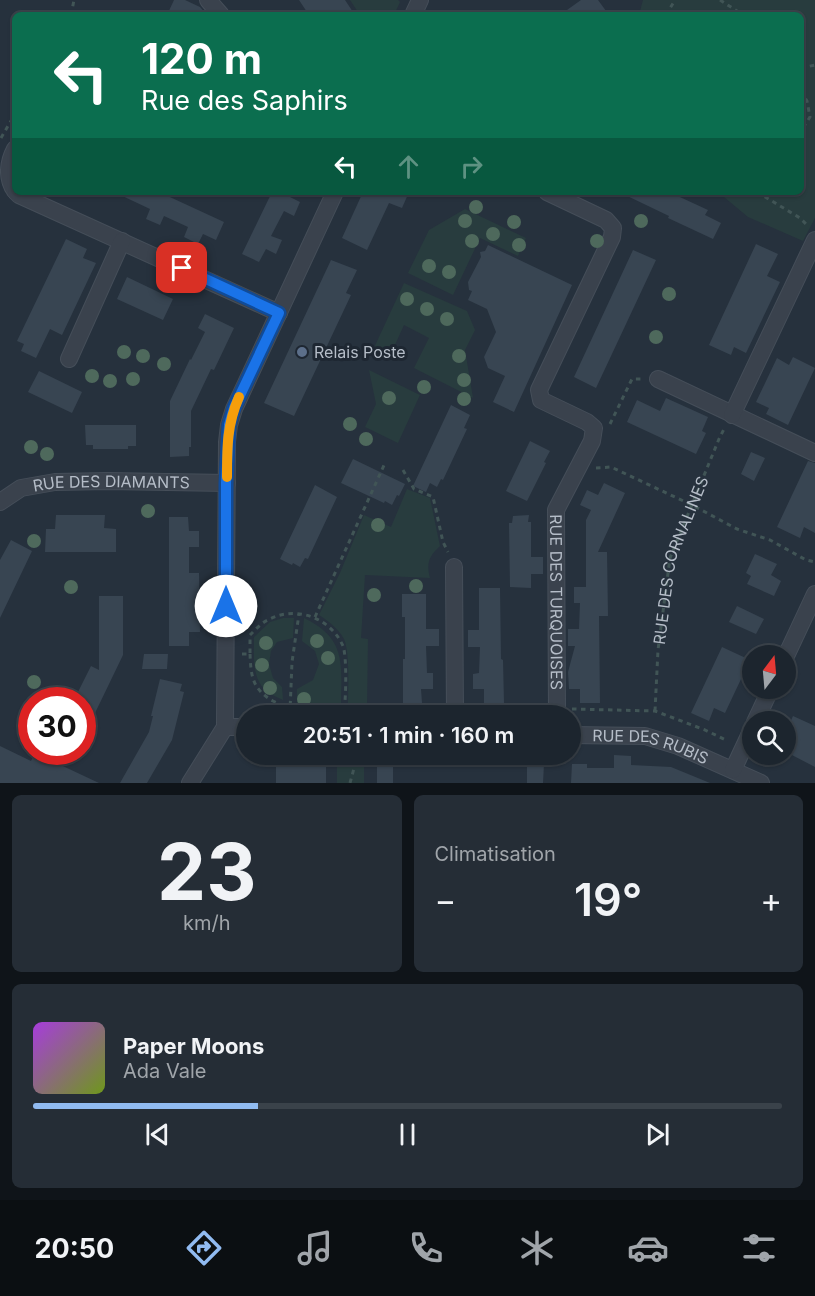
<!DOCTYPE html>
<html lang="fr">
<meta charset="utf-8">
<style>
:root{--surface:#1c252e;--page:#252d36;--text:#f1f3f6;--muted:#a0a5aa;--line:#3a424a;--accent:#91bbf1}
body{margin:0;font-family:Inter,sans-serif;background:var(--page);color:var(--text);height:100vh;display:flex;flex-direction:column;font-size:22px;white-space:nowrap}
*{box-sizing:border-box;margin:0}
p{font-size:20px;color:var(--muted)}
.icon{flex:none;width:33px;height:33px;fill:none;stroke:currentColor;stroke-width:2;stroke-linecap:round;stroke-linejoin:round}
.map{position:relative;height:783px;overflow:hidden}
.drawer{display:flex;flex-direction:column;gap:12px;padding:12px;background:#0f1419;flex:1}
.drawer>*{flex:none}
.banner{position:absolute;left:12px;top:12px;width:792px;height:183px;border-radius:9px;box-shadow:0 2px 4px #0004,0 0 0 2px var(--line);background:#0b6e4f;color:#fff;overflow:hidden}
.needle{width:39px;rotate:16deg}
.controls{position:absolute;left:742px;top:645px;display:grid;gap:12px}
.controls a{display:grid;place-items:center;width:54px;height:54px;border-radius:50%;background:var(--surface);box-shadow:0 2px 4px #0004,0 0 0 2px var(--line);font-size:30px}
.speed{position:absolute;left:18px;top:687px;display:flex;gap:12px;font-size:30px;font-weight:700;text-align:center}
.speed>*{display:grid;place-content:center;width:78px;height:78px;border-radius:50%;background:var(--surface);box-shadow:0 2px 4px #0004,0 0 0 2px var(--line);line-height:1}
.speed .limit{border:9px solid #d22;background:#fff;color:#111}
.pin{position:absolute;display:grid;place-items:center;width:51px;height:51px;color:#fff;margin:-26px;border-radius:12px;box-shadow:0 3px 9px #0006}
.me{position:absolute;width:66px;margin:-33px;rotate:0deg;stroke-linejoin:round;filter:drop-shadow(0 0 4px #0008)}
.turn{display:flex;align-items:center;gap:21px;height:126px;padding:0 30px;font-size:27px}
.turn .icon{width:78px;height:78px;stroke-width:2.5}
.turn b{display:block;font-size:42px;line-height:51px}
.lanes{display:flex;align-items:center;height:57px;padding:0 30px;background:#0003;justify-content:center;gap:30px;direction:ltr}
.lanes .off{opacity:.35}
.big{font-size:45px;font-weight:600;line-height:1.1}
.drawer .widget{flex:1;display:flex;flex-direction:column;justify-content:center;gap:9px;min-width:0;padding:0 21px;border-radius:9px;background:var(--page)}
.drawer .dial{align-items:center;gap:0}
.dial b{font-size:78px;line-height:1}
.song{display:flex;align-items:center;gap:18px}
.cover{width:72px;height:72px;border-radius:9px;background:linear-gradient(135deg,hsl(280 70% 55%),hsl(80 70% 35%))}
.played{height:6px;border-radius:3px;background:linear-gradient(90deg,var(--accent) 30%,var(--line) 30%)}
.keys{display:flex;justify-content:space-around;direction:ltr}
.heat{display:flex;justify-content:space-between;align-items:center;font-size:33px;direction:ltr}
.drawer .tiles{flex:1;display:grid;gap:12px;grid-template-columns:1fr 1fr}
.widget:last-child{grid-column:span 2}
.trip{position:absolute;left:236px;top:705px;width:345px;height:60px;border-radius:30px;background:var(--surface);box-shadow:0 2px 4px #0004,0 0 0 2px var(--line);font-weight:600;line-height:60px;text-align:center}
.tabs{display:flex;height:96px;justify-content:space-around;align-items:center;background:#0b0f12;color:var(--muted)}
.tabs .icon{width:42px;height:42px}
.tabs .current{color:var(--accent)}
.tabs b{font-size:27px;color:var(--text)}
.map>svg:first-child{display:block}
.green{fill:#283c3e}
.building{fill:#384552}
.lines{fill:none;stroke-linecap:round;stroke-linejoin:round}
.street-casing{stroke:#454e59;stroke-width:18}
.path{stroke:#415556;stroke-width:3;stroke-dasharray:4.5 4.5;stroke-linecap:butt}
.street{stroke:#3a424d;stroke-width:16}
.tree{fill:#4e695c}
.route-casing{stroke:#114b97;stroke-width:15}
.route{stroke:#1a73e8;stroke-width:10}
.slow{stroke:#f59e0b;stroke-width:10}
.service-dot{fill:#5c6f8a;stroke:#1e2732;stroke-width:2}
.labels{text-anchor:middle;stroke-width:6;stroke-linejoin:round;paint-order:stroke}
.poi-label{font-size:16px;fill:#b5bdc8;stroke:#1e2732;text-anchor:start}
.street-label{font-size:16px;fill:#b5bdc8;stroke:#1e2732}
</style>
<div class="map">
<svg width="815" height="783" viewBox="0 0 815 783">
<rect width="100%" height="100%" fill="#26313d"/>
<!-- green -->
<path class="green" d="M350,0H398L400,2L394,15H360Z
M643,0H815V218L803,241L748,217L718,192H801V15H639Z
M465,209L526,238L518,256L480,238L453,295L408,273L429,230Z
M404,283L467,311L475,330L465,350L473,398L414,368L429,338L404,325L389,358L373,350Z
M369,370L420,395L398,443L365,427L376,404Z
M407,489L430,498L440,546C429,556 426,563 430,578L365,575L361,638L368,639L367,708L352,709L348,707C348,690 350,652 344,639C338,628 328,621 319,615L340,573L364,515L391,527Z
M283,618H294L293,638L277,642L271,651L269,664L273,678L282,687L283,700C279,698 274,696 269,693C251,681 254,656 254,637L270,622Z
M304,618C348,639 341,666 341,708L297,707V689L313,680L319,664L315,651L302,641Z
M337,757L364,759V783H337Z"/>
<!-- building -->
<path class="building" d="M174,0H185L200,7L207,15H167Z
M299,0H345L355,15H309Z
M581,0H598L609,15H560Z
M114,192H159L224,222L216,240L203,234L198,244L184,237L188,227L164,216L160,225L146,219L150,209Z
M272,192H292L290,197L300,202L294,216L284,211L271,236L282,240L276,254L266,249L259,262L242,254Z
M363,192H409L402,208L389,203L367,250L342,238Z
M619,192H669L708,210L705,215L721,223L713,239L668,218L669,216Z
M66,239L87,249L83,258L96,263L62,335L50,329L36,358L21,351L24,344L17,341Z
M756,244L778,254L767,276L780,282L746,353L734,347L731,355L709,345Z
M488,245L572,285L514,412L493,402L505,376L488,368L484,357L496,332L487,309L468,300L472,291L469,290L468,282L481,257L480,252L485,251Z
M633,250L656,260L596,388L574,377Z
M331,260L357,270L346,293L351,295L294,416L264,403Z
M127,277L173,299L163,320L117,299Z
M205,314L234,328L214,370L211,369L191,411V447H189V456L170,457V401L190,359L191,360L205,332L198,328Z
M793,357L815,368L788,425L766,414L769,408L756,402L777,358L789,365Z
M39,371L82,392L72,413L28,392Z
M666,398L708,417L702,431L706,433L696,454L627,422L637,400L660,411Z
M451,405L470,415L464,428L467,429L443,480L441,479L437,487L430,483L426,492L413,486Z
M85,425H136V446H128V449H93V445H86Z
M530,441L550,451L544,462L546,463L527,501L506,491Z
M751,452L765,458L754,481L741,474Z
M353,459L405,484L399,496L397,495L392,505L385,501L384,503L341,483Z
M808,461L815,463V533L804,527L800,538L777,527Z
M604,483L625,493L598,552H607L608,616H599L600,703H580V689H569L568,672L575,646H568V629H579L580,603H574V587H586V520L591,510L580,505L587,490L598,495Z
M315,485L337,497L308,559L305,558L300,567L293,563L292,565L280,559Z
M56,515H105L104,528L116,529V552H45L46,529H55Z
M529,515L528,522H531V557H543V574H531V588L510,587L509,523H512L513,516Z
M169,517H188L189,531H199V547H189V573H199L200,632H189V646H169Z
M11,540L32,551L0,618V560Z
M755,554L777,564L771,575L781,581L774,596L747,584L751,576L746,573Z
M479,588H500L501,659L503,660L504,703H484V689H473V674L479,673L480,647H468V630H479Z
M402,594H426V629H439V646H426L427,673H433V689H421L422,703H403V659H405V617H402Z
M99,596H123V655L82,740V700H74L91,666L99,670Z
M737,606L764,619L756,634L729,622Z
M722,647L750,660L725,713L714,708L709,721L691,713Z
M144,654H168L167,669H142Z
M160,679L182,684L180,691L184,692L172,740L147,783H120L149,732L153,716H151Z
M793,716L815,726V767L790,754L795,744L786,740V731Z
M0,746L31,761L35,753L99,783H0Z
M614,755L631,756V765L671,767L710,783H571L572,764H587V768H614Z
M276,764H326V783H276Z
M377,764H393V783H377Z
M527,764H544L543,783H527Z"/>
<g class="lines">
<!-- street casing -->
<g class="street-casing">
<g id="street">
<path d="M208,0L221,15"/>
<path d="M413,15L420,0"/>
<path d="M15,149C8,162 6,178 15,191"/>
<path d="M16,192L19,195L279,313"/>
<path id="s2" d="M547,192L606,220L613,228L612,237L539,390L541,400L587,422L594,428L592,441L556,510L557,716"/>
<path d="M69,359L122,241"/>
<path d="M658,379L815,453"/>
<path d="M732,415L815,240"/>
<path id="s3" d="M0,502L21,488L55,482L108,481L227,483"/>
<path d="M454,567L455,716"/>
<path d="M786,656L815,594"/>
<path d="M755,722L771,688"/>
<path d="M225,727H246"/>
<path id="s4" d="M570,735L645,736L678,746L761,783"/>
<path d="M733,770L753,727"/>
<path d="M190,783L225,727L227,442L229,425L234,409L335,192"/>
</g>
</g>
<!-- path -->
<g class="path">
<path d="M720,0L737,11L741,15"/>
<path d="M71,15L74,0"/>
<path d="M666,15L675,0"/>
<path d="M801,68L815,65"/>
<path d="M801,91L807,101L810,117L801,131"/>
<path d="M1,138L15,114"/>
<path d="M757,192L800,218L808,226"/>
<path d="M610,424L632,379H641"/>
<path d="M596,468L611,467L692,505L737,529L770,540L806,560L815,562"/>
<path d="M403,470L414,489L433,497L443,542L448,552"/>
<path d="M315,617L385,463"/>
<path d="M242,654H250V635C255,630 261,623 268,620C295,605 330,617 343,646C347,657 346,698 344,711H290V716"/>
<path d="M250,654C251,676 252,689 273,701C279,704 284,706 290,711L292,662L299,614"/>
<path d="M572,709L655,711L705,730L728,741"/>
<path d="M344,711H440"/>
<path d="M470,711L542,709"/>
<path id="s1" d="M655,711L658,650L670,558L719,439L724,429"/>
<path d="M350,783L356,761L355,754"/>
</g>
<!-- street -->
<use href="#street" class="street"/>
</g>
<!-- trees -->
<g class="tree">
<circle cx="476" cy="207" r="7"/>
<circle cx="465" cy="221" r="7"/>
<circle cx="641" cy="221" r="7"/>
<circle cx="514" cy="222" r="7"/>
<circle cx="493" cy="234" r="7"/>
<circle cx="472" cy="241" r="7"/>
<circle cx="597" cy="241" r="7"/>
<circle cx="519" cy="245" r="7"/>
<circle cx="429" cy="266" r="7"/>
<circle cx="449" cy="272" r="7"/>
<circle cx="669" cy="294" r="7"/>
<circle cx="407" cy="299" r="7"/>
<circle cx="427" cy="309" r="7"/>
<circle cx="447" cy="319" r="7"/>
<circle cx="656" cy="337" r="7"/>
<circle cx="124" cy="352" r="7"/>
<circle cx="143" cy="356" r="7"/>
<circle cx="459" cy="356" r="7"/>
<circle cx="164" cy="364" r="7"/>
<circle cx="92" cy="376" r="7"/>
<circle cx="133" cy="379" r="7"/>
<circle cx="464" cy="380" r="7"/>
<circle cx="110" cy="381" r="7"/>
<circle cx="424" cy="387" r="7"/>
<circle cx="389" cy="398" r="7"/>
<circle cx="464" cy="399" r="7"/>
<circle cx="350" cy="424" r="7"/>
<circle cx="366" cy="439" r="7"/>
<circle cx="31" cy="447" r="7"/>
<circle cx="47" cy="454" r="7"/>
<circle cx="148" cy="511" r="7"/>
<circle cx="378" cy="525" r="7"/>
<circle cx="34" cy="541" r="7"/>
<circle cx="416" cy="586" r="7"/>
<circle cx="71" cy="587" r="7"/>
<circle cx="374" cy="595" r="7"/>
<circle cx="317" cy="641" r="7"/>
<circle cx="266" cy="643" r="7"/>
<circle cx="328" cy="658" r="7"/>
<circle cx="262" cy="665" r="7"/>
<circle cx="34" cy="682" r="7"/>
<circle cx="270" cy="688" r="7"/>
<circle cx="304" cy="699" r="7"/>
</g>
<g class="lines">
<!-- route casing -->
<g class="route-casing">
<path id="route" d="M182,268L279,313L234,408L229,425L226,483V606"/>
</g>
<!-- route -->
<use href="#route" class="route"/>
<!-- slow -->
<path class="slow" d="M227,477C227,447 227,424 239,397"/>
</g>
<!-- markers -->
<circle class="service-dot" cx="302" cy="352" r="6"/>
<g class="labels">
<!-- poi labels -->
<g class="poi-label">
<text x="314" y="358">Relais Poste</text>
</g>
<!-- street labels -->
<g class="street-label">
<text dy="6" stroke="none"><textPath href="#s3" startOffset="116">RUE DES DIAMANTS</textPath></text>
<text dy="6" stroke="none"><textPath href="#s1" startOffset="154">RUE DES CORNALINES</textPath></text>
<text dy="6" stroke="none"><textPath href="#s2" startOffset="508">RUE DES TURQUOISES</textPath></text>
<text dy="6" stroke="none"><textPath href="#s4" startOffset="82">RUE DES RUBIS</textPath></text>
</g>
</g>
</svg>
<div class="controls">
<a><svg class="needle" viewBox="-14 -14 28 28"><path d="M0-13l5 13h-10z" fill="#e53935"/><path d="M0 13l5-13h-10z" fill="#a0a5aa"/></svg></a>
<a><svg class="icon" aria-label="search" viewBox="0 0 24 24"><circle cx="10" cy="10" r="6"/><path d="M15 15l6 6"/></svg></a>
</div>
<div class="speed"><div class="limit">30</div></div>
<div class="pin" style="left:182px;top:268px;background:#d93025"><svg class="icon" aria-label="arrive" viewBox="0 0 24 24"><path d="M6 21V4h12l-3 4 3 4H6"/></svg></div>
<svg class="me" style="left:226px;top:606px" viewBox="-20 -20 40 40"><circle r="19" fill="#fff"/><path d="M0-13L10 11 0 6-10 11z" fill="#1a73e8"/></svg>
<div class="trip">20:51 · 1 min · 160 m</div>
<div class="banner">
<div class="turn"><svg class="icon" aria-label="left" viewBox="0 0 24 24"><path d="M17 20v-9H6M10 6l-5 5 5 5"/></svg><div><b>120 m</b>Rue des Saphirs</div></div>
<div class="lanes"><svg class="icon" aria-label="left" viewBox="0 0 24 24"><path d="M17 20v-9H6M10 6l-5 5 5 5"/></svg><svg class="icon off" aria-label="ahead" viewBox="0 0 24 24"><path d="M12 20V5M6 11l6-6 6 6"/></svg><svg class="icon off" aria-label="right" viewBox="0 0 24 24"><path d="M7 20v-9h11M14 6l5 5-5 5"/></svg></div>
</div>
</div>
<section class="drawer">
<div class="tiles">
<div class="widget dial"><b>23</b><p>km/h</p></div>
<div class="widget"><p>Climatisation</p>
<div class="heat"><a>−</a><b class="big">19°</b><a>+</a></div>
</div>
<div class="widget">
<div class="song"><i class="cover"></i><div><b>Paper Moons</b><p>Ada Vale</p></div></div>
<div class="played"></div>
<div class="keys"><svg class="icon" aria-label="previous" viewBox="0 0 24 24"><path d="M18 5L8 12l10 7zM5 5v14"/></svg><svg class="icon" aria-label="pause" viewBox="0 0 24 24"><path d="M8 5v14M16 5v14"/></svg><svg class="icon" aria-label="next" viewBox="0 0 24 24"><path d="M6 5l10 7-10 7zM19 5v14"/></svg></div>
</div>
</div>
</section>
<nav class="tabs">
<b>20:50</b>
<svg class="icon current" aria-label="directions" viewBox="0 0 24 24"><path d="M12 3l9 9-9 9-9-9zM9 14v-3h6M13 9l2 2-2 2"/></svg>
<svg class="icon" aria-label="music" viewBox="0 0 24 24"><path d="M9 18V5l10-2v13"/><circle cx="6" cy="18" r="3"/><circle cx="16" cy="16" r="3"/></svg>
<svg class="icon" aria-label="phone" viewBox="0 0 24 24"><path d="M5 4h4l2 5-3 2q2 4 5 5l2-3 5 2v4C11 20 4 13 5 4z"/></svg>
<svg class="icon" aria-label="climate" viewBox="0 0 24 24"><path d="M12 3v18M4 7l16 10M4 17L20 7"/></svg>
<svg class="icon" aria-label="car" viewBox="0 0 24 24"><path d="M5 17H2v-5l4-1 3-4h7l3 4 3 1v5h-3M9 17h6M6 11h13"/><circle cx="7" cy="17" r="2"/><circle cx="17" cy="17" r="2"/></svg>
<svg class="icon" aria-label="filters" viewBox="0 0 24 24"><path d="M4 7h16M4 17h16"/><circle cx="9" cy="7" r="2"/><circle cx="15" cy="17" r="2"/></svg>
</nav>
